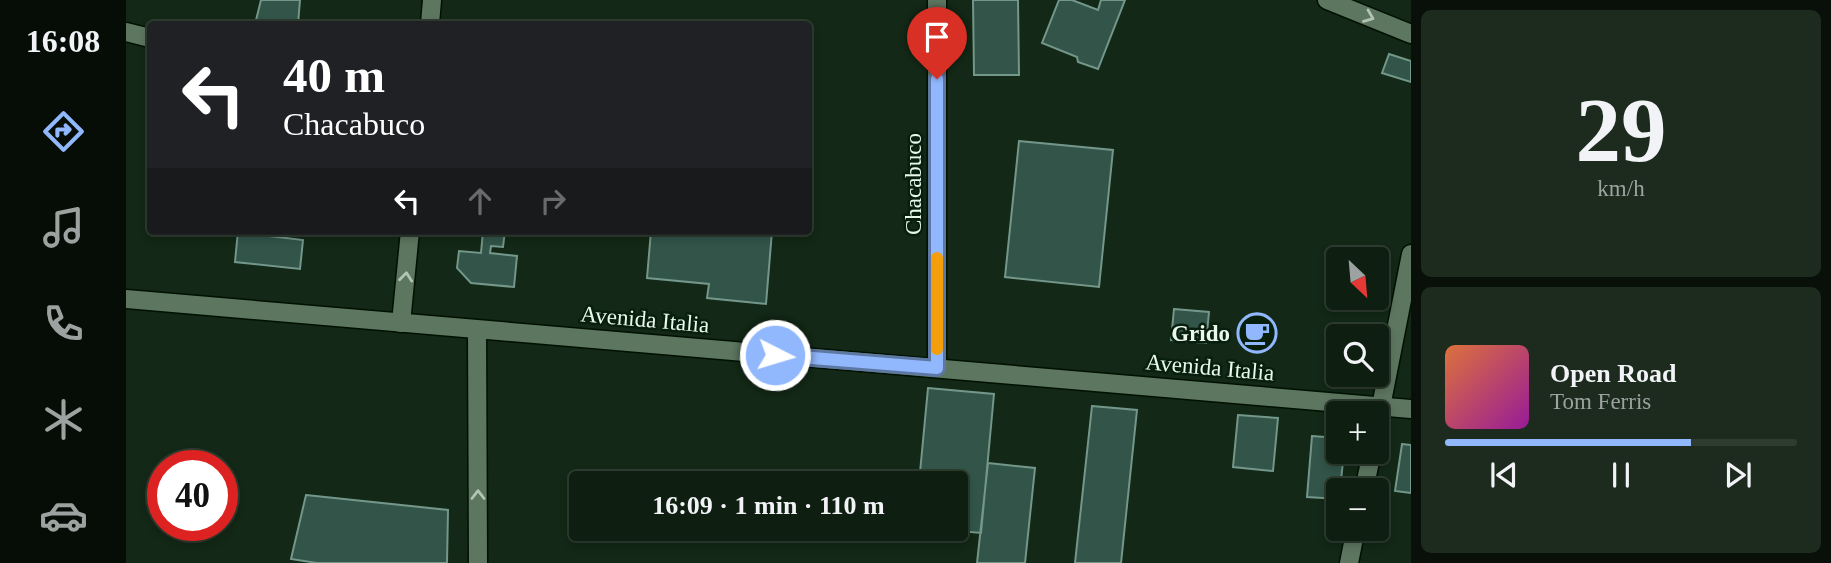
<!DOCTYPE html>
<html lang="es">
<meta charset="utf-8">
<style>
:root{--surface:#0e1e10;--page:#1c2b1e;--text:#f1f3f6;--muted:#9ba29f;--line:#2e3c30;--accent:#91b8fd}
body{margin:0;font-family:Georgia,serif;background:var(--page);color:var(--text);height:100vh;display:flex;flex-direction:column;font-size:26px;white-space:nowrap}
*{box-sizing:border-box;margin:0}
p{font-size:23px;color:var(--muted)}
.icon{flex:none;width:38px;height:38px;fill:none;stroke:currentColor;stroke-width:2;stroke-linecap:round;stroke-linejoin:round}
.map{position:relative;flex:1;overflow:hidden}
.panel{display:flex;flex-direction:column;gap:10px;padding:10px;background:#081009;width:420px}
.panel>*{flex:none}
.guide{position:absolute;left:21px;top:21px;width:665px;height:214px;border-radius:7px;box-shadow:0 4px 10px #0003,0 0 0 2px var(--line);background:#202124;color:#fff;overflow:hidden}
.needle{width:46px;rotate:154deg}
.tools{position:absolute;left:1200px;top:247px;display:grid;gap:14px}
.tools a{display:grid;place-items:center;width:63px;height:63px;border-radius:7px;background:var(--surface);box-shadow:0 4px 10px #0003,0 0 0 2px var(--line);font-size:35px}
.speed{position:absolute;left:21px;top:450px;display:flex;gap:14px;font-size:35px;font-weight:700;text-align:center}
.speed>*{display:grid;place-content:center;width:91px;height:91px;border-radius:50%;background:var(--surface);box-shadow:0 4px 10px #0003,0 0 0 2px var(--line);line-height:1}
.speed .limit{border:10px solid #d22;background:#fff;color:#111}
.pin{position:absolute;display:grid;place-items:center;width:60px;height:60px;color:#fff;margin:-72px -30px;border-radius:50% 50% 50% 0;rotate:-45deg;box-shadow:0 0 7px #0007}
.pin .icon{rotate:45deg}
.me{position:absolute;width:77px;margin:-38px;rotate:95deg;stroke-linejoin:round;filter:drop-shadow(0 0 5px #0008)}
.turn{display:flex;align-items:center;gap:24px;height:147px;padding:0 21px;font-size:32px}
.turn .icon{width:91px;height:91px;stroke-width:2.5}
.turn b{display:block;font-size:49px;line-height:60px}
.lanes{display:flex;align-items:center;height:66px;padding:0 21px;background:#0003;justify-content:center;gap:35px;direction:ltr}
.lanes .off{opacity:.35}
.panel .tile{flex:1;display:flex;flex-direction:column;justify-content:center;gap:10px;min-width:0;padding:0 24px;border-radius:10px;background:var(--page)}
.panel .dial{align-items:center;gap:0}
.dial b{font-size:91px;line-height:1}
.song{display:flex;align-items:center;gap:21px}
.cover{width:84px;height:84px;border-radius:10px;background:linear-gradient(135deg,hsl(20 70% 55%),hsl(300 70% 35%))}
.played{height:7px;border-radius:4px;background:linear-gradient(90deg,var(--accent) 70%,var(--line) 70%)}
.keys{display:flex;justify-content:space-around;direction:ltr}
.trip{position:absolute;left:443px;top:471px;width:399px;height:70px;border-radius:7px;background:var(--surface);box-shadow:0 4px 10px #0003,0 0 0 2px var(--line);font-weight:700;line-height:70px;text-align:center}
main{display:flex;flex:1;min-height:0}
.menu{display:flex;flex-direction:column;width:126px;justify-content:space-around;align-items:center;background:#060c06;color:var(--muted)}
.menu .icon{width:49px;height:49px}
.menu .current{color:var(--accent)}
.menu b{font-size:32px;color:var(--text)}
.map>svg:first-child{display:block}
.building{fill:#325449;stroke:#73978a;stroke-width:2}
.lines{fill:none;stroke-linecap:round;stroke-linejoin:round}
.street-casing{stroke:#001102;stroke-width:21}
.secondary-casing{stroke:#001102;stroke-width:21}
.street{stroke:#5d7660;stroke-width:18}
.secondary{stroke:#5d7660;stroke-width:18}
.oneway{stroke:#b2c4b3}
.route-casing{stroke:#5e78a4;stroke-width:18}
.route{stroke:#91b8fd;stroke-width:12}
.slow{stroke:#f59e0b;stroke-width:12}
.labels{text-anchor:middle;stroke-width:5;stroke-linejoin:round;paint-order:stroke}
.street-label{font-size:23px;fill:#eaf8eb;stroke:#091f0d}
.poi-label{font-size:23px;font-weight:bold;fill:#eaf8eb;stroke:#091f0d;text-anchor:end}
</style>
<main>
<nav class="menu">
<b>16:08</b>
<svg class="icon current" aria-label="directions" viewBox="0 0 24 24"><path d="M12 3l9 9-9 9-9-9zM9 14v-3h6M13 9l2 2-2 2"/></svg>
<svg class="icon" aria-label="music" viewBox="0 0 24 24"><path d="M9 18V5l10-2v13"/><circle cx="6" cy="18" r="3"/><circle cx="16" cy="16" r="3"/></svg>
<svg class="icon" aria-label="phone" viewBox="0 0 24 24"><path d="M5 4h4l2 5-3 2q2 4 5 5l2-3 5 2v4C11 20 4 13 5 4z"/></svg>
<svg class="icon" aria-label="climate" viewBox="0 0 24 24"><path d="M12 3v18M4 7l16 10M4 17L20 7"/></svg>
<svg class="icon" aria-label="car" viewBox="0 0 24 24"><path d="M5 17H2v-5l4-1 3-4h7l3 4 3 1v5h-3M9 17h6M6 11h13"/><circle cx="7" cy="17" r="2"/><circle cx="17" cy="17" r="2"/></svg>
</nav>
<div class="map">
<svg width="1285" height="563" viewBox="0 0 1285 563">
<rect width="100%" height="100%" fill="#132816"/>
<!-- building -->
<path class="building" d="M135,0H174L172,24H129Z
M847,0H892L893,75H848Z
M933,0H946L972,10L975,0H999L972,69L952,62L951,57L916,43Z
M1263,54L1285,61V82L1256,73Z
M893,141L987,150L973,287L879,277Z
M112,231H144V236L177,240L174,269L109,262Z
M357,231H379L377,247L365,246L364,253L391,256L388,287L345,283L331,268L333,251L355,253Z
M525,231H646L640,304L581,298L583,284L521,278Z
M1048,309L1083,312L1080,343L1045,340Z
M802,388L868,394L855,533L801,528H830V483H793Z
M966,406L1011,410L995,563H949Z
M1112,415L1152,418L1147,471L1107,467Z
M1186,436L1212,438L1213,452H1218L1213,499L1181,497Z
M1276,444L1285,445V493L1269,491Z
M862,463L909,468L899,563H851Z
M180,495L322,510L321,563H191L165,559Z"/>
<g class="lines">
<!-- street casing -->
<g class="street-casing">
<path id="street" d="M811,0V368
M1201,0L1285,34
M304,24L306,0
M0,32L24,38
M275,323L284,231
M351,330L352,563
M1251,427L1285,254
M1238,490L1246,452
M1223,563L1230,528"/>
</g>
<!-- secondary casing -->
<g class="secondary-casing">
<path id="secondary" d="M0,299L1285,409"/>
</g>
<!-- street -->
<use href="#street" class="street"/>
<!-- secondary -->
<use href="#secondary" class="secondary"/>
</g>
<!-- one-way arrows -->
<defs><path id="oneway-chevron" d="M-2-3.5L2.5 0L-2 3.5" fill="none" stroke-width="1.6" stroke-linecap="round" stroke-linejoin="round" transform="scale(1.75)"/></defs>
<g class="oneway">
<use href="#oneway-chevron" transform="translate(1243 17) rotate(22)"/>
<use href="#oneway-chevron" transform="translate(280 277) rotate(-84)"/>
<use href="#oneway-chevron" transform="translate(352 495) rotate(-90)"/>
</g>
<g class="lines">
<!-- route casing -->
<g class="route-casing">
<path id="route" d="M649,355L811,368V79"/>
</g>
<!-- route -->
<use href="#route" class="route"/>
<!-- slow -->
<path class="slow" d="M811,258V349"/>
</g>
<!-- icons -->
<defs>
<g id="cafe-ring" transform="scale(2.0125)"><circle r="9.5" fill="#091f0d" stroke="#91b8fd" stroke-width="1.5"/><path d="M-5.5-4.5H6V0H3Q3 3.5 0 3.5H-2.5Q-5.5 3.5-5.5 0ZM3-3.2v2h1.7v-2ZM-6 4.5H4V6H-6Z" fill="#91b8fd"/></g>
</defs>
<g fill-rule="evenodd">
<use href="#cafe-ring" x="1131" y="333"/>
</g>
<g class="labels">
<!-- street labels -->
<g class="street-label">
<text transform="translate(787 184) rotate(-90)" y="8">Chacabuco</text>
<text transform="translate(519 319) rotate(5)" y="8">Avenida Italia</text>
<text transform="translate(1084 367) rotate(5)" y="8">Avenida Italia</text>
</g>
<!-- poi labels -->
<g class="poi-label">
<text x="1104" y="341">Grido</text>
</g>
</g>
</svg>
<div class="tools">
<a><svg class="needle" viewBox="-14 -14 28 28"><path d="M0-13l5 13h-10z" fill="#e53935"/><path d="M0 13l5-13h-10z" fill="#9ba29f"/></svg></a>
<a><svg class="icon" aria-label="search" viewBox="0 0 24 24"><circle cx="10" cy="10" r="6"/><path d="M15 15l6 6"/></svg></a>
<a>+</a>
<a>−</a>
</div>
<div class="speed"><div class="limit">40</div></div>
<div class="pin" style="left:811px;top:79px;background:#d93025"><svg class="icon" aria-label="arrive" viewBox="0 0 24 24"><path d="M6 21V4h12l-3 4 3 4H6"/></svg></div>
<svg class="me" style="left:649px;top:355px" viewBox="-20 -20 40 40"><circle r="17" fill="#91b8fd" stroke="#fff" stroke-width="3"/><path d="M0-11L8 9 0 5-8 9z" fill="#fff"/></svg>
<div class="trip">16:09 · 1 min · 110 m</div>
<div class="guide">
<div class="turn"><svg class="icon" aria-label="left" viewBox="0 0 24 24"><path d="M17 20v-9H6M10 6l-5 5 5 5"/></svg><div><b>40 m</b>Chacabuco</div></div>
<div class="lanes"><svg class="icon" aria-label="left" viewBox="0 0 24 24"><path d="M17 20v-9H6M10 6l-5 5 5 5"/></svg><svg class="icon off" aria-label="ahead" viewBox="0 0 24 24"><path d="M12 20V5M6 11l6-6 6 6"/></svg><svg class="icon off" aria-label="right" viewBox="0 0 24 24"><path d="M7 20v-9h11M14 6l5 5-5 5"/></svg></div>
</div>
</div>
<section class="panel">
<div class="tile dial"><b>29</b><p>km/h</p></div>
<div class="tile">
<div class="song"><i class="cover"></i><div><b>Open Road</b><p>Tom Ferris</p></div></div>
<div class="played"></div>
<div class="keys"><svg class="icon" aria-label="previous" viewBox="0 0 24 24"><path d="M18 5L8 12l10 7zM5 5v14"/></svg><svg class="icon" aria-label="pause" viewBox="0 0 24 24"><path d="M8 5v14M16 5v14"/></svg><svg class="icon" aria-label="next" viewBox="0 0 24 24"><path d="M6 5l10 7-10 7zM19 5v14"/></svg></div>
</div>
</section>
</main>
